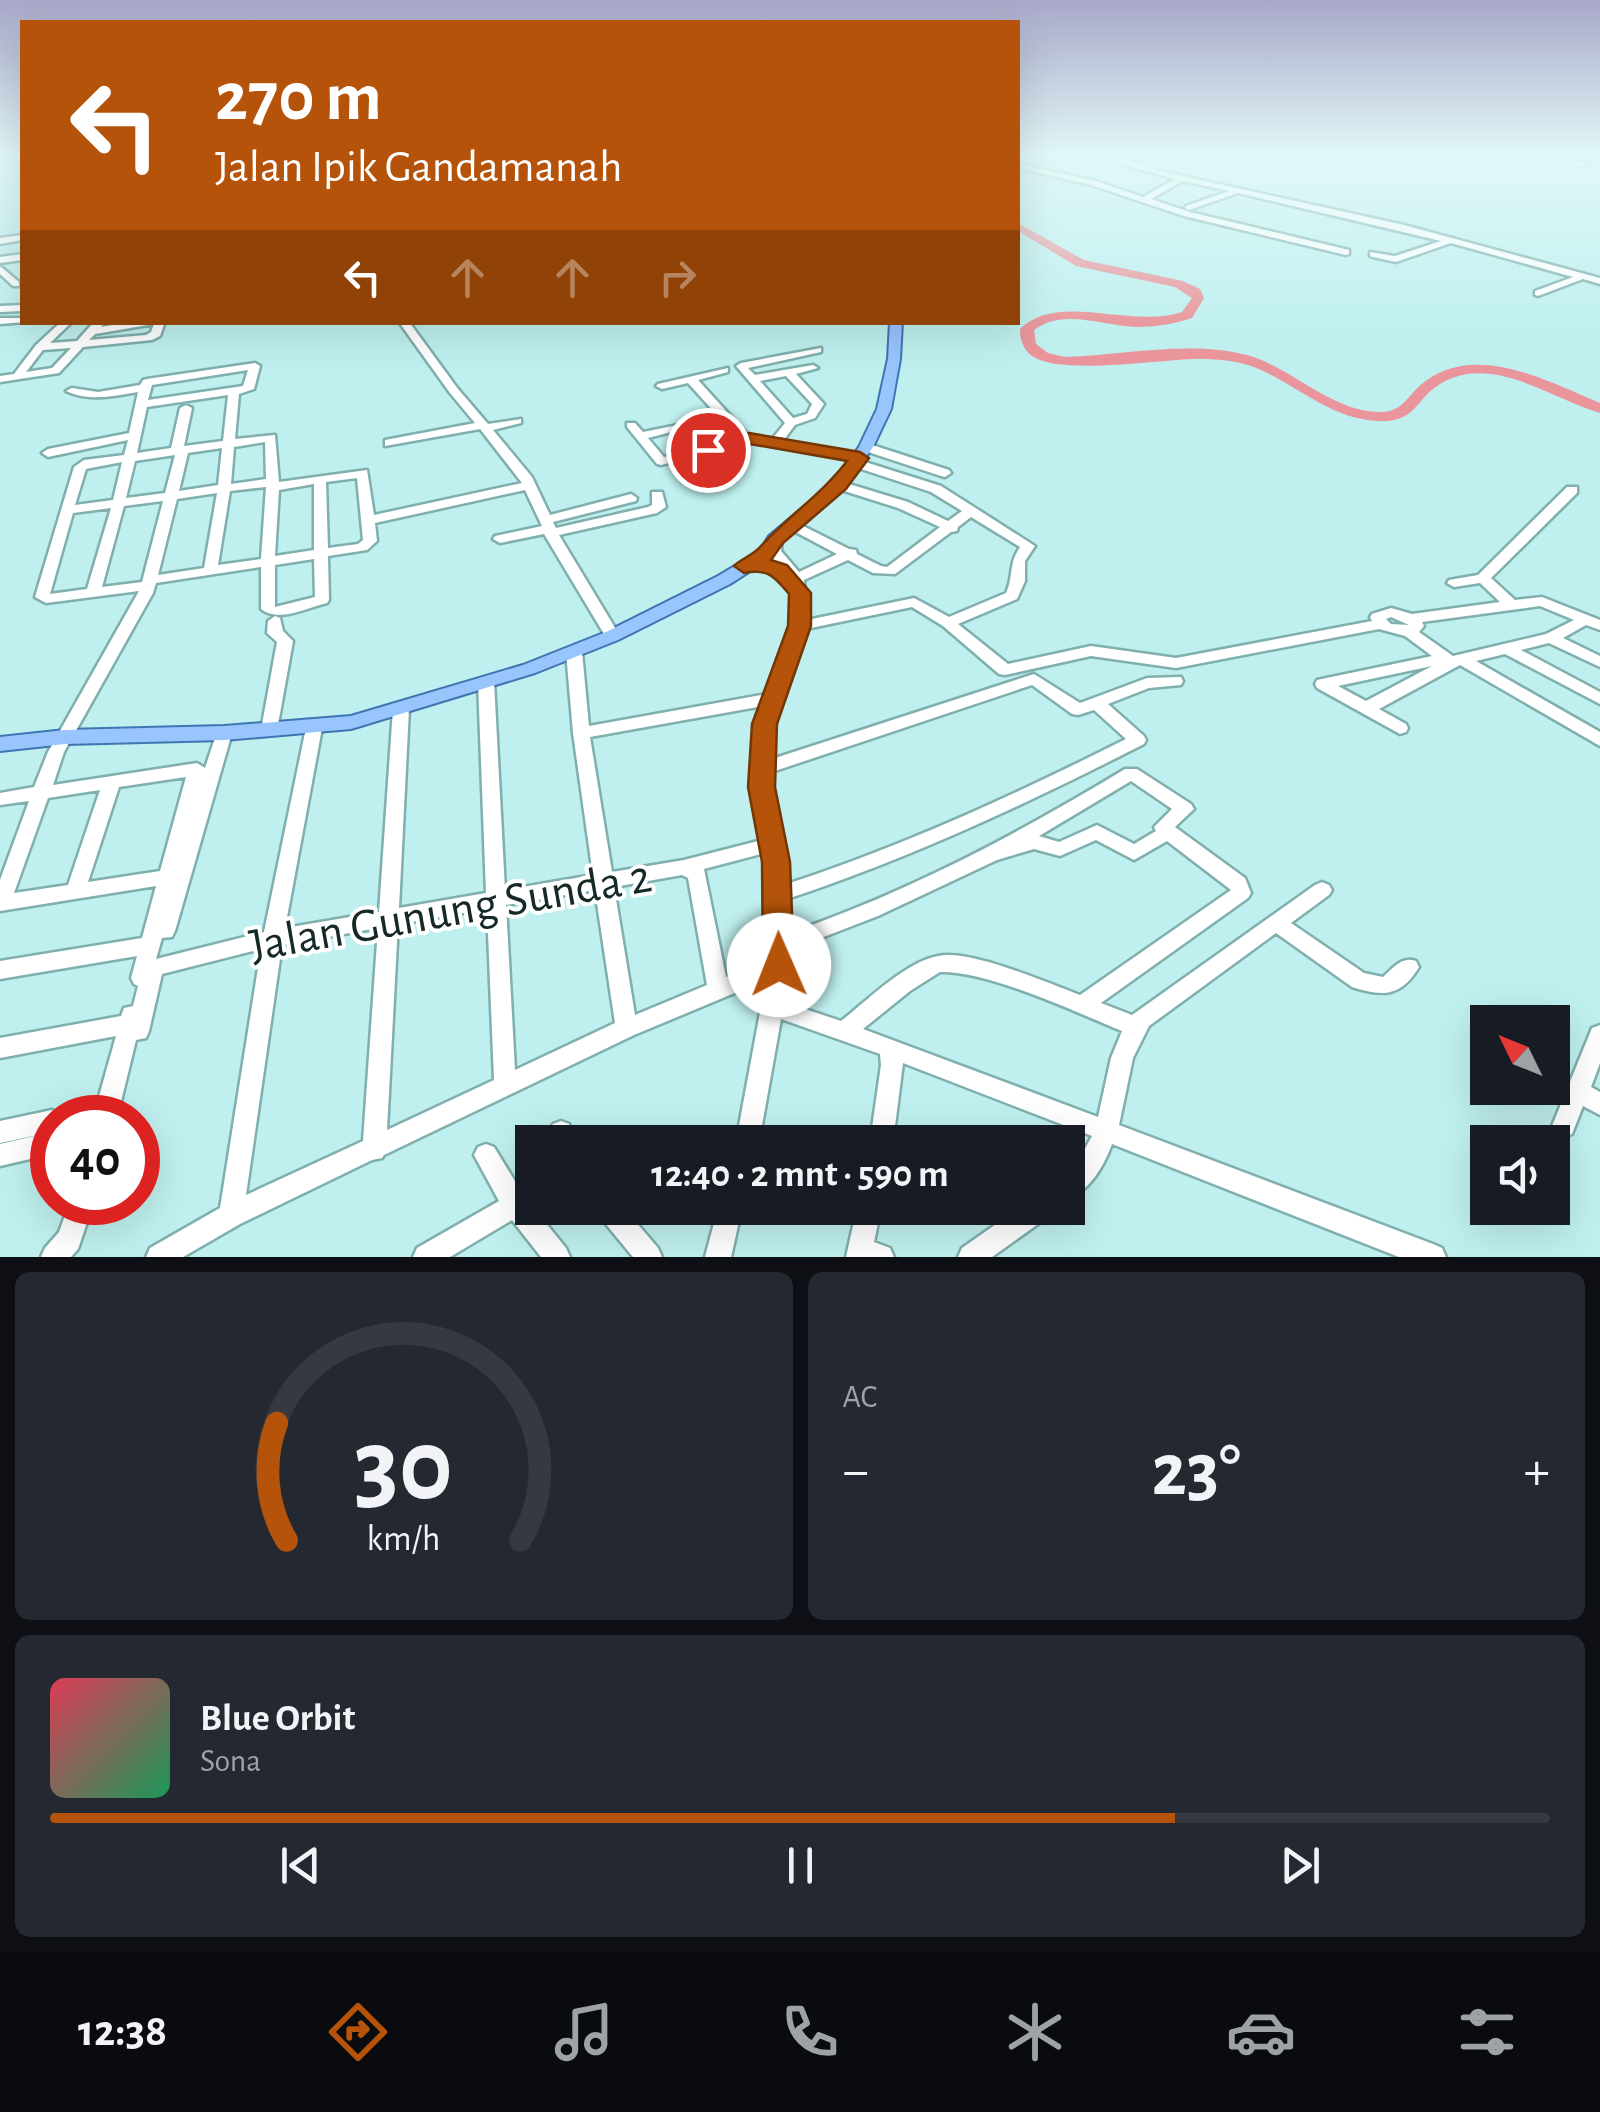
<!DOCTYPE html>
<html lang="id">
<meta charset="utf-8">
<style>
:root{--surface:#171b24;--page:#242831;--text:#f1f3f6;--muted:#9ea1a6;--line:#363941;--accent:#b45309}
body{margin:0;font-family:"Alegreya Sans",sans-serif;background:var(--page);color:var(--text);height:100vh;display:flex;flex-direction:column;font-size:38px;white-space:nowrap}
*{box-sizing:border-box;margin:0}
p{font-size:32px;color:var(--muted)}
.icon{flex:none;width:55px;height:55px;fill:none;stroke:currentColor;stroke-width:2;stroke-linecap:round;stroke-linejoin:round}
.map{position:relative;height:1257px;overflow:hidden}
.drawer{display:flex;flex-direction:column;gap:15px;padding:15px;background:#0d0f14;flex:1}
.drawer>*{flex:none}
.banner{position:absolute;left:20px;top:20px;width:1000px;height:305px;border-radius:0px;box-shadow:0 10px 40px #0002;background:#b45309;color:#fff;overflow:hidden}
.needle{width:65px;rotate:313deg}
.tools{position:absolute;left:1470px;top:1005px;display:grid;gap:20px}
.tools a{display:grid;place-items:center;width:100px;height:100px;border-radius:0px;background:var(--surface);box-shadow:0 10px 40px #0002;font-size:50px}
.speed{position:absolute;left:30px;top:1095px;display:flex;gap:20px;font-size:50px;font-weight:700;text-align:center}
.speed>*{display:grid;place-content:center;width:130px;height:130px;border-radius:50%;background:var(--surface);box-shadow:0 10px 40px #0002;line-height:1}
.speed .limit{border:15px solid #d22;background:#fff;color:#111}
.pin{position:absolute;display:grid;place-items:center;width:85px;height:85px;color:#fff;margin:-42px;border:5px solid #fff;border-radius:50%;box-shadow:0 2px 10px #0007}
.me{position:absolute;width:110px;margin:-55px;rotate:359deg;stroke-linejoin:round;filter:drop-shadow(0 0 8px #0008)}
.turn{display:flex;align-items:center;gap:35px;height:210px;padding:0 30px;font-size:45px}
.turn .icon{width:130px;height:130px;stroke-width:2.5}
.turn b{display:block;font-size:70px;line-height:85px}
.lanes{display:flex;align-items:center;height:95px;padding:0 30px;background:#0003;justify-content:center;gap:50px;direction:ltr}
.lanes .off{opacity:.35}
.big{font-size:75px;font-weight:600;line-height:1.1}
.drawer .widget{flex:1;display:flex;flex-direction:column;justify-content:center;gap:15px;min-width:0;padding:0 35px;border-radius:15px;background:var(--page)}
.drawer .dial{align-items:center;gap:0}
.dial svg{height:260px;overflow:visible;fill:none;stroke:var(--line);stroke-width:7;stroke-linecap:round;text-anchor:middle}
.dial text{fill:var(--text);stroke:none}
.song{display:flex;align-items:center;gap:30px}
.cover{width:120px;height:120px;border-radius:15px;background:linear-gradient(135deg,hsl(350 70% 55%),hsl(150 70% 35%))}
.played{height:10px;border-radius:5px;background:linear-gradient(90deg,var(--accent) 75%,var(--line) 75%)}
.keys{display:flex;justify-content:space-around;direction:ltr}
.heat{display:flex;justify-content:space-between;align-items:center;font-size:55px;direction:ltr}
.drawer .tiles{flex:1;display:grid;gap:15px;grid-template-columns:1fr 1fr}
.widget:last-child{grid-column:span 2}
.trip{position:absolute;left:515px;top:1125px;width:570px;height:100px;border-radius:0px;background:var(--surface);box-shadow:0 10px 40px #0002;font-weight:600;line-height:100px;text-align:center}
.menu{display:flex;height:160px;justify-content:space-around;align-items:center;background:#090b0e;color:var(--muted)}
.menu .icon{width:70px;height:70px}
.menu .selected{color:var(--accent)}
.menu b{font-size:45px;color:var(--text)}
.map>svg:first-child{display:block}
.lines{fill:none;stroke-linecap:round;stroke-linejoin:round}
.river{fill:#e9959b;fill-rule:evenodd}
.minor-casing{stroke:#7fafae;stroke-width:5}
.major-casing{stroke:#3f76b2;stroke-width:4}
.minor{fill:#fff;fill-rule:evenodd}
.major{fill:#99c5fd;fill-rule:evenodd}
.route{fill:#b45309;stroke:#753606;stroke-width:2.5}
.labels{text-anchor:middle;stroke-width:8;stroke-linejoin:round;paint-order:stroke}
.near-street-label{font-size:48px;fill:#162929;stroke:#fff}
</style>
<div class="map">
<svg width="1600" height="1257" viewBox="0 0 1600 1257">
<rect width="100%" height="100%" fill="#bff0ef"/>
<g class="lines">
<!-- river -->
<path class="river" d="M1018,223L1084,260L1183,281L1200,289L1204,298L1192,318C1174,324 1155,327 1136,327C1102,326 1064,308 1034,330L1036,344L1048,353L1065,357C1123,355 1190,340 1247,355C1293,368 1330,411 1379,412C1404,413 1408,393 1427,380C1479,343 1549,382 1600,403V413C1550,398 1492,353 1440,384C1413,401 1417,423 1377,421C1332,419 1299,387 1259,369C1240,361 1220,359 1199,359C1161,359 1061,376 1032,356C1023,349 1020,340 1020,329C1058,291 1130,329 1182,312L1192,298L1175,287L1076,266L1018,231Z"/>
<!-- minor casing -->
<g class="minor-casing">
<path id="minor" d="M1101,155H1111L1122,158L1149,155L1130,161L1160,171L1404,225L1600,278V284L1583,279L1538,296L1535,295V291L1573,277L1451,243L1396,262L1373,257L1370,256V252L1395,256L1441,241L1238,193L1189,210L1185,208L1186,206L1229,191L1183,181L1151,199L1190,212L1349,250V254L1346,255L1184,216L1091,185L1018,168V164L1096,181L1143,197L1175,179L1118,163Z
M1542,155H1553L1590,165L1586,167Z
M22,235V240L0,244V238Z
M22,254V260L0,263V257Z
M0,266L19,282V286H13L0,274Z
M22,305V311L0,312V306Z
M0,318H22V322H26L0,324Z
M61,322H72L50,343L77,341L94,322H105L101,327L129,322H165L160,336L152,340L83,347L59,373L0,382V376L14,374L36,345ZM154,324L151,332L146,335L89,340L95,334ZM71,348L52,368L26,372L43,350Z
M399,322H409L458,389L488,424L521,419V423L493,430L532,477L550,515L631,494L637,498L636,501L553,522L556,528L648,507L652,505V492H662L666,507L657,513L559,535L620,636L617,639H607L544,534L500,543L493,539L495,536L542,526L525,490L375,523L377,541L367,550L328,556L329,600L327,603C306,608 279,623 261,609V567L156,583L153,593L64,752L53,785L197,763L205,768L218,729H230L232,733L175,931L172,937L162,938L156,959L264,932L306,728L308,724H320L322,728L285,928L379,912L393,709L395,705H407L409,709L399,908L486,893L478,682L486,677L494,682L505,890L593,875L573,733L566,652L569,649H579L582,652L589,726L767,694L793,626L790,584L763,569L739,570L737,567L739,564L765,560L779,566L767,552L768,539L775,535L782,539L781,551L799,572L837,554L788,528L786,525L788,522L793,521L849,549L856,550L857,554L881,566L887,567L940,527L898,508L835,488V482L839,481L908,502L948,521L962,511L931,492L852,466V460L749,442L661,465L657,464L627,427V423H635L643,432L698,421V425L648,438L664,457L737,437L688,383L662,389L656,386L658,384L728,368V372L698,380L748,435L772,439L785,423L736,366L741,363L821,348V352L748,368L755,375L813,365L818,368L796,374L824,404L815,418L795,425L783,441L863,455L865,458L862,461L941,486L1035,546L1025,561V581L1017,599L958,624L1008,664L1091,646L1176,658L1372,621L1370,617L1372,614L1391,608L1412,614L1500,602L1480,583L1454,587L1447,583L1449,580L1478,575L1567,487H1577V493L1491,578L1515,600L1542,597L1600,620V630L1586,625L1563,638L1600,656V667L1549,643L1521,650L1600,692V704L1505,654L1476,661L1600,732V746L1460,665L1379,709L1406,724L1408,728L1406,732L1400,734L1317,688L1315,684L1317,680L1432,656L1405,636L1379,629L1176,668L1091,656L1005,675L999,674L943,626L912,607L806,629L772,724V759L1034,674L1080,703L1147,678L1181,677L1183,681L1181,685L1149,688L1108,704L1144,736L1146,740L1144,744C1028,803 911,858 787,899L789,933C908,892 1018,834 1125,769H1137L1191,804L1194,809L1175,827L1245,878L1251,893L1248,898L1101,1003L1132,1015L1315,885L1322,882L1329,885L1332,890L1329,895L1291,923L1364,973L1383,977C1393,968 1402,956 1416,961L1419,967C1401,997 1383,997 1352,987L1276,933L1149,1026L1133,1058L1119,1125L1433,1244L1442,1248L1446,1257H1399L1112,1144C1104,1166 1090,1190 1068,1199V1171L1078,1161L1092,1136L903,1063L893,1142H870L881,1065L880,1054L781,1019L759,1142H736L766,980L634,1035L384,1155L382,1158L372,1160L240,1224L183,1257H146L150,1248L220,1208L261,949L162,974L149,1031L146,1038L136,1040L117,1118H52V1132L0,1143V1121L52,1110L59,1113L68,1107L98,1100L116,1036L0,1058V1038L121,1016L124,1008L133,1006L138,986L134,984L131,978L137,956L0,979V961L142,938L156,886L0,911V880L29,801L0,805V793L34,787L48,752L139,591L46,603L35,597L74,467L84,460L124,455L128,440L48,457L42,453L48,449L129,433L138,392C114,396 89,402 66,391L72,388L98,392L140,385L143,380L147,379L255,363L260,366L254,389L239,394L235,439L275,435L279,482L367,470L374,515L522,483L480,429L385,446V440L475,423L450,393ZM248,370L243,386L148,400L152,385ZM786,376L812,404L807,414L793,418L760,381ZM228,395L223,441L184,446L192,408L186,405L180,408L171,448L137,453L147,407ZM265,442L266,479L231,484L234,447ZM222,448L218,485L179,491L188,453ZM175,455L165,493L126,498L135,461ZM122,462L113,500L75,505L86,469ZM357,478L363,540L358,544L328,548L326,482ZM314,484V550L275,556L279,490ZM266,487L261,559L218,565L230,491ZM217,493L204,568L158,575L177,499ZM163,501L142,582L102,587L124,506ZM111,508L87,589L50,594L73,513ZM971,517L1020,547C1008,565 1014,575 1006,593L949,617L914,598L807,620L804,580L848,560L873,573L895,574L951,532L957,531L958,527ZM314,559L315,597L275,607V565ZM1540,606L1574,620L1546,634L1453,656L1419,632L1424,626L1422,622ZM1391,617L1409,625L1391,624L1386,619ZM1432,666L1366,701L1338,686ZM1032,685L1072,714L1078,715L1094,710L1126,739C1016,794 904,846 787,884C784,846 772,810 772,772ZM763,706C747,747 754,798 762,840L684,860L612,872L590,737ZM186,777L160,871L88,882L119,787ZM1131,781L1172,809L1154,827L1156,831L1134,844L1097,825L1059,842L1039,836ZM100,790L68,885L14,893L48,798ZM1096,840L1134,860L1167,841L1231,890L1080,995C1048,983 970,949 938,956C905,962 867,1001 841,1021L784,1002L790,950L878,916L997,860L1034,849L1060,856ZM765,853L770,945L768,960L726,977L704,869ZM682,875L688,878L707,985L635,1015L614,887ZM595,890L615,1023L515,1070L506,905ZM487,909L494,1080L387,1130L398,924ZM378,928L363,1141L246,1195L282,945ZM940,972C989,971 1075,1012 1122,1031L1111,1058L1098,1117L863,1029L910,991Z
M866,443L949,470L951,473L945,477L941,476L862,450V444Z
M275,616L280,618L283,631L293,641L277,730L275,734H263L261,730L277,642L267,633L268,621Z
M1600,1025V1063L1591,1087L1600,1092V1115L1583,1106L1572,1134L1564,1137L1556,1134L1552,1126L1592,1028Z
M561,1121L569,1124L577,1142H554L549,1132L553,1124Z
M52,1132V1154L0,1166V1144Z
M486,1144L494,1147L524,1196L566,1248L570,1257H541L512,1220L450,1257H413L417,1248L499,1201L474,1155L478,1147Z
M70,1202H94L78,1249L71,1257H41L45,1248L59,1232Z
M597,1208H624L658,1248L662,1257H633L600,1217Z
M718,1208H742L731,1257H705Z
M857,1208H881L874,1242L890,1248L894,1257H846Z
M1019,1208H1051L1048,1217L992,1257H958L962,1248Z"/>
</g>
<!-- major casing -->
<g class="major-casing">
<path id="major" d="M890,322H902L900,359L891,409L873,447L844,488L781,542L772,557L730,584L618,640L535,673L351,729L224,740L65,744L0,751V737L65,730L224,726L351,716L523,665L606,632L718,576L760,551L769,536L834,482L859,447L877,409L888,359Z"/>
</g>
<!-- minor -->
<use href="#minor" class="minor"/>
<!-- major -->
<use href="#major" class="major"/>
</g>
<!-- sky -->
<linearGradient id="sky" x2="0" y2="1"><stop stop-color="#a8a8c9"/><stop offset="0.47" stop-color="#e2f8f8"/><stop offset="1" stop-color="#e2f8f8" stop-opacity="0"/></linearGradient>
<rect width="1600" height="331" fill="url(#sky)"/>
<!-- route -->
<path class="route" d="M749,433L860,452L869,458L846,489L783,543L771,560L787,565L811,593V626L777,724L775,787L790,862L794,965L790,974L779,978L768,974L763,965L762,862L748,787L752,724L788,626L789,594C775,577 768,568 744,573L734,566C741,559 753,555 760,547C787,517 822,494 847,461L750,444L708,456L699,450Z"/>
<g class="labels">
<!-- near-street labels -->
<g class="near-street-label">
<text transform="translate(450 909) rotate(-10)" y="17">Jalan Gunung Sunda 2</text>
</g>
</g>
</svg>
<div class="tools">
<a><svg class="needle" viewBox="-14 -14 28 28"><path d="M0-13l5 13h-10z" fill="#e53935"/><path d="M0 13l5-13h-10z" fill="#9ea1a6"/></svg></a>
<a><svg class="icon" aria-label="sound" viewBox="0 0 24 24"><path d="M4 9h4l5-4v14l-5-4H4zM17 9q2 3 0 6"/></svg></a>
</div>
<div class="speed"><div class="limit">40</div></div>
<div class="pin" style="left:708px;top:450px;background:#d93025"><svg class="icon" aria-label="arrive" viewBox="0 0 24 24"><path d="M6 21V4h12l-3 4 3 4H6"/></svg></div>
<svg class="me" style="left:779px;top:965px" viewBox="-20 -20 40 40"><circle r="19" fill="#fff"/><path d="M0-13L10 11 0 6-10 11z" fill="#b45309"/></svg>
<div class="trip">12:40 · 2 mnt · 590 m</div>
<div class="banner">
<div class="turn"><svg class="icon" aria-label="left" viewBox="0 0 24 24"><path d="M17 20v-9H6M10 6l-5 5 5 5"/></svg><div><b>270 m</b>Jalan Ipik Gandamanah</div></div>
<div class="lanes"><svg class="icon" aria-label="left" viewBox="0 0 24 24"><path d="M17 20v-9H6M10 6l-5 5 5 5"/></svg><svg class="icon off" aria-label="ahead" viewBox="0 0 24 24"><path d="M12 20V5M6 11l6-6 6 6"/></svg><svg class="icon off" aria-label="ahead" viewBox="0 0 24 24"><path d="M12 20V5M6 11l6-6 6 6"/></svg><svg class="icon off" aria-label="right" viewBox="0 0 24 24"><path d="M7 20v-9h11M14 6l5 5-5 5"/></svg></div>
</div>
</div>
<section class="drawer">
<div class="tiles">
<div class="widget dial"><svg viewBox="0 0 100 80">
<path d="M14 69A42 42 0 1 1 86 69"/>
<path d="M14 69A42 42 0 0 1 11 33" stroke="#b45309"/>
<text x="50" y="56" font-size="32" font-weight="700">30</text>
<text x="50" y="72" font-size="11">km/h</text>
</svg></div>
<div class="widget"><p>AC</p>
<div class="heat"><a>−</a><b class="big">23°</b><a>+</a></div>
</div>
<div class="widget">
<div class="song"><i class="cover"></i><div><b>Blue Orbit</b><p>Sona</p></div></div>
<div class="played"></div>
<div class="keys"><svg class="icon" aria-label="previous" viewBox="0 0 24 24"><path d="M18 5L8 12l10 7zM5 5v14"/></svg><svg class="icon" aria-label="pause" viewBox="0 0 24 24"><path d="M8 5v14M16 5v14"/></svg><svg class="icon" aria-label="next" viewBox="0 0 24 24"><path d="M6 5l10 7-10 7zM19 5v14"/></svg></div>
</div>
</div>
</section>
<nav class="menu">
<b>12:38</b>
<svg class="icon selected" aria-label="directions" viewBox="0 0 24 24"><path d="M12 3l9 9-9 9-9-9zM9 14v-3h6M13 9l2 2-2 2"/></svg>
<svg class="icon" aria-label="music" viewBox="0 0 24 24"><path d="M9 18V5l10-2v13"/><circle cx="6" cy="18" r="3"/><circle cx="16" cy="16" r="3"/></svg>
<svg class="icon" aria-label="phone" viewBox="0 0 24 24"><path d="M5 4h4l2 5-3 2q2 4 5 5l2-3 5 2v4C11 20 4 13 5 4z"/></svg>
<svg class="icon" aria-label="climate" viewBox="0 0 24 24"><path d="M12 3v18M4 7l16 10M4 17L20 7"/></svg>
<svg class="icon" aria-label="car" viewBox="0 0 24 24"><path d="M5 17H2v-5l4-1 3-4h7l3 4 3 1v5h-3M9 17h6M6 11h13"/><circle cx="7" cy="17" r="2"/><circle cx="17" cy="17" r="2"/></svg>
<svg class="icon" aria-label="filters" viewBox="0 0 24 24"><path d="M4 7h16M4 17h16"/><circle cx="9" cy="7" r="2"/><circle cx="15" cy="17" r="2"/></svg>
</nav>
